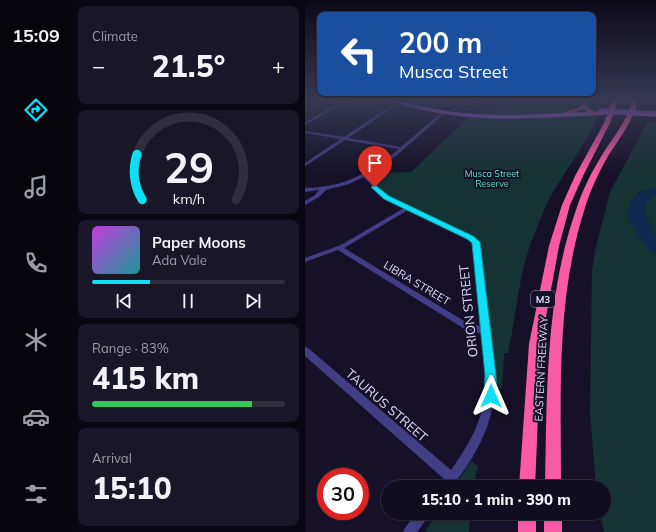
<!DOCTYPE html>
<meta charset="utf-8">
<style>
:root{--surface:#100d1f;--page:#191628;--text:#f1f3f6;--muted:#9c9ca4;--line:#302d3d;--accent:#0edff7}
body{margin:0;font-family:Mulish,sans-serif;background:var(--page);color:var(--text);height:100vh;display:flex;flex-direction:column;font-size:15px;white-space:nowrap}
*{box-sizing:border-box;margin:0}
p{font-size:13px;color:var(--muted)}
.icon{flex:none;width:22px;height:22px;fill:none;stroke:currentColor;stroke-width:2;stroke-linecap:round;stroke-linejoin:round}
.map{position:relative;flex:1;overflow:hidden}
.side{display:flex;flex-direction:column;gap:6px;padding:6px;background:#090711;width:233px}
.side>*{flex:none}
.hud{position:absolute;left:12px;top:12px;width:279px;height:84px;border-radius:8px;box-shadow:0 1px 3px #0004,0 0 0 1px var(--line);background:#1a4fa0;color:#fff;overflow:hidden}
.speed{position:absolute;left:12px;top:468px;display:flex;gap:8px;font-size:20px;font-weight:700;text-align:center}
.speed>*{display:grid;place-content:center;width:52px;height:52px;border-radius:50%;background:var(--surface);box-shadow:0 1px 3px #0004,0 0 0 1px var(--line);line-height:1}
.speed .limit{border:6px solid #d22;background:#fff;color:#111}
.pin{position:absolute;display:grid;place-items:center;width:34px;height:34px;color:#fff;margin:-41px -17px;border-radius:50% 50% 50% 0;rotate:-45deg;box-shadow:0 0 4px #0007}
.pin .icon{rotate:45deg}
.me{position:absolute;width:44px;margin:-22px;rotate:0deg;stroke-linejoin:round;filter:drop-shadow(0 0 3px #0008)}
.turn{display:flex;align-items:center;gap:14px;height:84px;padding:0 16px;font-size:18px}
.turn .icon{width:52px;height:52px;stroke-width:2.5}
.turn b{display:block;font-size:28px;line-height:34px}
.big{font-size:30px;font-weight:800;line-height:1.1}
.side .widget{flex:1;display:flex;flex-direction:column;justify-content:center;gap:6px;min-width:0;padding:0 14px;border-radius:8px;background:var(--page)}
.side .dial{align-items:center;gap:0}
.dial svg{height:104px;overflow:visible;fill:none;stroke:var(--line);stroke-width:7;stroke-linecap:round;text-anchor:middle}
.dial text{fill:var(--text);stroke:none}
.song{display:flex;align-items:center;gap:12px}
.cover{width:48px;height:48px;border-radius:6px;background:linear-gradient(135deg,hsl(290 70% 55%),hsl(180 70% 35%))}
.played{height:4px;border-radius:2px;background:linear-gradient(90deg,var(--accent) 30%,var(--line) 30%)}
.keys{display:flex;justify-content:space-around;direction:ltr}
.heat{display:flex;justify-content:space-between;align-items:center;font-size:22px;direction:ltr}
.charge{height:6px;border-radius:3px;background:linear-gradient(90deg,#34c759 83%,var(--line) 0)}
.trip{position:absolute;left:76px;top:480px;width:230px;height:40px;border-radius:20px;background:var(--surface);box-shadow:0 1px 3px #0004,0 0 0 1px var(--line);font-weight:800;line-height:40px;text-align:center}
main{display:flex;flex:1;min-height:0}
.menu{display:flex;flex-direction:column;width:72px;justify-content:space-around;align-items:center;background:#06050c;color:var(--muted)}
.menu .icon{width:28px;height:28px}
.menu .active{color:var(--accent)}
.menu b{font-size:18px;color:var(--text)}
.map>svg:first-child{display:block}
.green{fill:#153332}
.water{fill:#11284e}
.lines{fill:none;stroke-linecap:round;stroke-linejoin:round}
.minor{fill:#413e86;fill-rule:evenodd}
.major{fill:#c366fa;fill-rule:evenodd}
.highway{fill:#f95aa6;fill-rule:evenodd}
.major-bridge{stroke:#c366fa;stroke-width:5.5}
.route{fill:#0edff7;stroke:#0991a1}
.labels{text-anchor:middle;stroke-width:4;stroke-linejoin:round;paint-order:stroke}
.far-park-label{font-size:9px;fill:#68ddc0;stroke:#161129}
.shield{fill:#161129;stroke:#a39ebe;stroke-width:1}
.shield-label{font-size:10px;font-weight:bold;fill:#dfdbfe}
.street-label{font-size:11px;fill:#dfdbfe;stroke:#161129}
.near-street-label{font-size:13px;fill:#dfdbfe;stroke:#161129}
</style>
<main>
<nav class="menu">
<b>15:09</b>
<svg class="icon active" aria-label="directions" viewBox="0 0 24 24"><path d="M12 3l9 9-9 9-9-9zM9 14v-3h6M13 9l2 2-2 2"/></svg>
<svg class="icon" aria-label="music" viewBox="0 0 24 24"><path d="M9 18V5l10-2v13"/><circle cx="6" cy="18" r="3"/><circle cx="16" cy="16" r="3"/></svg>
<svg class="icon" aria-label="phone" viewBox="0 0 24 24"><path d="M5 4h4l2 5-3 2q2 4 5 5l2-3 5 2v4C11 20 4 13 5 4z"/></svg>
<svg class="icon" aria-label="climate" viewBox="0 0 24 24"><path d="M12 3v18M4 7l16 10M4 17L20 7"/></svg>
<svg class="icon" aria-label="car" viewBox="0 0 24 24"><path d="M5 17H2v-5l4-1 3-4h7l3 4 3 1v5h-3M9 17h6M6 11h13"/><circle cx="7" cy="17" r="2"/><circle cx="17" cy="17" r="2"/></svg>
<svg class="icon" aria-label="filters" viewBox="0 0 24 24"><path d="M4 7h16M4 17h16"/><circle cx="9" cy="7" r="2"/><circle cx="15" cy="17" r="2"/></svg>
</nav>
<section class="side">
<div class="widget"><p>Climate</p>
<div class="heat"><a>−</a><b class="big">21.5°</b><a>+</a></div>
</div>
<div class="widget dial"><svg viewBox="0 0 100 80">
<path d="M14 69A42 42 0 1 1 86 69"/>
<path d="M14 69A42 42 0 0 1 10 34" stroke="#0edff7"/>
<text x="50" y="56" font-size="32" font-weight="700">29</text>
<text x="50" y="72" font-size="11">km/h</text>
</svg></div>
<div class="widget">
<div class="song"><i class="cover"></i><div><b>Paper Moons</b><p>Ada Vale</p></div></div>
<div class="played"></div>
<div class="keys"><svg class="icon" aria-label="previous" viewBox="0 0 24 24"><path d="M18 5L8 12l10 7zM5 5v14"/></svg><svg class="icon" aria-label="pause" viewBox="0 0 24 24"><path d="M8 5v14M16 5v14"/></svg><svg class="icon" aria-label="next" viewBox="0 0 24 24"><path d="M6 5l10 7-10 7zM19 5v14"/></svg></div>
</div>
<div class="widget"><p>Range · 83%</p><b class="big">415 km</b><div class="charge"></div></div>
<div class="widget"><p>Arrival</p><b class="big">15:10</b></div>
</section>
<div class="map">
<svg width="351" height="532" viewBox="0 0 351 532">
<rect width="100%" height="100%" fill="#161129"/>
<!-- green -->
<path class="green" d="M299,101C287,140 257,171 240,208C232,227 223,248 218,269C212,297 209,325 203,353H199L197,389L190,388L174,242L167,236L81,195L65,178L72,173L106,172L163,118L186,109H188C215,98 243,105 271,104C281,103 290,102 299,101Z
M342,123H351V188L332,193L345,251L351,255V532H299L295,513H299V487H291L285,412L287,271L290,251L305,192Z
M351,195V238L339,211L340,203Z
M166,461L173,466L168,487H149Z
M132,513H165L164,532H120Z"/>
<!-- water -->
<path class="water" d="M351,188V195L340,203L339,211L351,238V255C336,245 329,230 322,214C328,193 331,193 351,188Z"/>
<g class="lines">
<!-- minor -->
<path class="minor" d="M39,100H44L0,125V122Z
M170,100H175L143,113L140,112Z
M93,101L96,102L43,138L96,147L137,112L140,113L92,155L77,166L63,175L80,195L172,239L174,244L190,375C191,421 174,451 147,487H134L139,479L0,356V347L3,348L146,470C163,446 178,421 180,392C182,372 178,352 176,333L169,332L158,328L33,250L0,262V258L36,245L99,208L76,197L59,177L44,184L21,190L14,197L0,205V201L10,195L14,190L0,192V188C7,188 15,187 22,186C49,182 73,166 94,149L40,140L0,166V163L36,139L0,133V131L39,137ZM103,210L167,241L176,326L164,324L39,248Z
M149,104H150V106L120,108L118,107L120,106Z
M111,513H125L123,517L112,532H98L100,528Z"/>
<!-- major -->
<path class="major" d="M86,100H93C164,122 227,114 299,111L302,113L299,115C238,117 178,124 118,110C108,107 94,105 86,100Z"/>
<!-- highway -->
<path class="highway" d="M280,100H286L282,104L284,109L292,113V115H288L279,109L262,114L259,112L274,108Z
M307,100H313L305,123L278,176L265,205L254,246L236,344L230,487H214L224,344L244,246L257,205L270,176L299,123Z
M327,100H333C328,121 316,136 305,153C294,171 285,191 279,211C251,299 256,395 256,487H240C242,395 240,298 271,210C277,191 286,173 297,155C308,137 322,122 327,100Z
M213,513H231V532H213Z
M239,513H257V532H239Z"/>
<!-- major-bridge -->
<path class="major-bridge" d="M296,111L351,114"/>
</g>
<!-- sky -->
<linearGradient id="sky" x2="0" y2="1"><stop stop-color="#0c0917"/><stop offset="0.57" stop-color="#363854"/><stop offset="1" stop-color="#363854" stop-opacity="0"/></linearGradient>
<rect width="351" height="174" fill="url(#sky)"/>
<!-- route -->
<path class="route" d="M70,185L84,196L168,236L175,242L191,375L192,396L190,399L186,401L181,399L179,396L180,375L167,243L162,239L79,199L66,187Z"/>
<g class="labels">
<!-- far-park labels -->
<g class="far-park-label">
<text x="187" y="177">Musca Street<tspan x="187" dy="10">Reserve</tspan></text>
</g>
<!-- shield labels -->
<rect class="shield" x="226" y="291" width="24" height="16" rx="3"/>
<g class="shield-label">
<text x="238" y="303">M3</text>
</g>
<!-- street labels -->
<g class="street-label">
<text transform="translate(112 283) rotate(31)" y="4">LIBRA STREET</text>
<text transform="translate(236 369) rotate(-87)" y="4">EASTERN FREEWAY</text>
</g>
<!-- near-street labels -->
<g class="near-street-label">
<text transform="translate(163 311) rotate(-96)" y="5">ORION STREET</text>
<text transform="translate(82 405) rotate(41)" y="5">TAURUS STREET</text>
</g>
</g>
</svg>
<div class="speed"><div class="limit">30</div></div>
<div class="pin" style="left:70px;top:187px;background:#d93025"><svg class="icon" aria-label="arrive" viewBox="0 0 24 24"><path d="M6 21V4h12l-3 4 3 4H6"/></svg></div>
<svg class="me" style="left:186px;top:396px" viewBox="-20 -20 40 40"><path d="M0-17L14 15 0 8-14 15z" fill="#0edff7" stroke="#fff" stroke-width="4"/></svg>
<div class="trip">15:10 · 1 min · 390 m</div>
<div class="hud">
<div class="turn"><svg class="icon" aria-label="left" viewBox="0 0 24 24"><path d="M17 20v-9H6M10 6l-5 5 5 5"/></svg><div><b>200 m</b>Musca Street</div></div>
</div>
</div>
</main>
